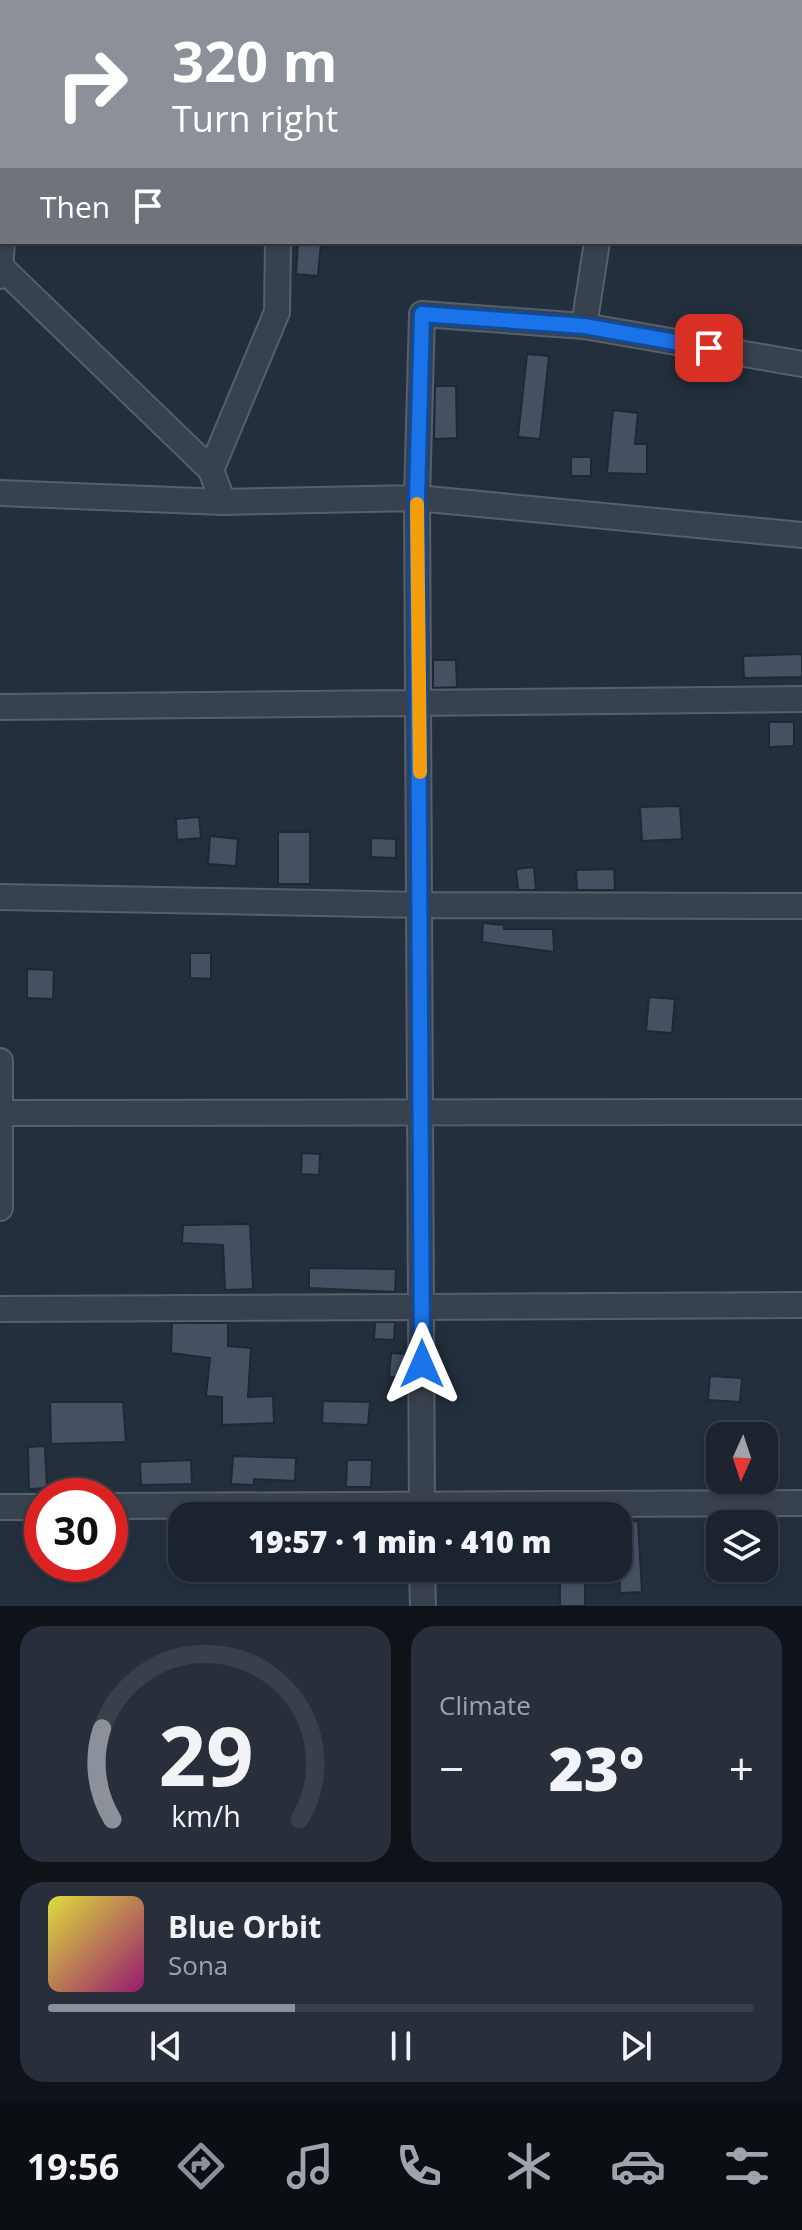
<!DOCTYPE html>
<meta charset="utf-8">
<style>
:root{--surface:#1b232e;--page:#282f3a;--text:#f1f3f6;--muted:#a0a4aa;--line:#39404a;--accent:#8c9099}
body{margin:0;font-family:"Open Sans",sans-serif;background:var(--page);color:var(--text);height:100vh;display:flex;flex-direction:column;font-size:30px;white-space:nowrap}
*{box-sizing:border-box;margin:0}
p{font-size:26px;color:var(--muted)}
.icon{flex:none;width:44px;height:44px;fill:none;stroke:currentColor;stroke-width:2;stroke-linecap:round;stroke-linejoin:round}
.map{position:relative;height:1606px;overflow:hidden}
.side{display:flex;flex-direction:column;gap:20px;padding:20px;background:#0f1319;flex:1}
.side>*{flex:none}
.banner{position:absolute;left:0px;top:0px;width:802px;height:244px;box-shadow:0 2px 6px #0004,0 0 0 2px var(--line);background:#8c9099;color:#fff;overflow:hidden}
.needle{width:52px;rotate:183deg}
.buttons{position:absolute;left:706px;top:1422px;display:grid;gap:16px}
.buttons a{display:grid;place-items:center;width:72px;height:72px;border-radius:16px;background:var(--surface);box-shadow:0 2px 6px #0004,0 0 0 2px var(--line);font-size:40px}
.speed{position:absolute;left:24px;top:1478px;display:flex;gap:16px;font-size:40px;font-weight:700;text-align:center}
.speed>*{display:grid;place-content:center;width:104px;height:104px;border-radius:50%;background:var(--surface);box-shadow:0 2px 6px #0004,0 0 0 2px var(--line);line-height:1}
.speed .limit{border:12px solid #d22;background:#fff;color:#111}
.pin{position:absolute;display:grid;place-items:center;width:68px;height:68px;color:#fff;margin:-34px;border-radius:16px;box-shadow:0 4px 12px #0006}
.me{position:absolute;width:88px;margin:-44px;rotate:0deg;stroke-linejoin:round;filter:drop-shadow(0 0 6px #0008)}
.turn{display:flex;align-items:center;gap:28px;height:168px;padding:0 40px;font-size:36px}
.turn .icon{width:104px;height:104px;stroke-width:2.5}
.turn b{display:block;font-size:56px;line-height:68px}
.then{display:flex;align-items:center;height:76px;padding:0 40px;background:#0003;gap:16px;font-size:30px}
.big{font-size:60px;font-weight:800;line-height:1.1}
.side .widget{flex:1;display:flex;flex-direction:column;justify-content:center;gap:12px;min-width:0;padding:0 28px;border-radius:24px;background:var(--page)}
.side .dial{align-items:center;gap:0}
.dial svg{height:208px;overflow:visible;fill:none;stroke:var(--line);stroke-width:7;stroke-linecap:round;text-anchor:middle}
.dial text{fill:var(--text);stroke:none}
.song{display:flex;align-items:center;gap:24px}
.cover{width:96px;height:96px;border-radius:12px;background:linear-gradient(135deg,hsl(60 70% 55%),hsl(320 70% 35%))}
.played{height:8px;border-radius:4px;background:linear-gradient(90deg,var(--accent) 35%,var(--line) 35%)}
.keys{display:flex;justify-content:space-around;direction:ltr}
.heat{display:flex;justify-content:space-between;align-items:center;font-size:44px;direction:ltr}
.side .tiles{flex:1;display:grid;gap:20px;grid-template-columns:1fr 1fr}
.widget:last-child{grid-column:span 2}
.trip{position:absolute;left:168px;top:1502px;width:464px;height:80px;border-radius:24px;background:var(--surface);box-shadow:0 2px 6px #0004,0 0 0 2px var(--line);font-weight:800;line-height:80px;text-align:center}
.tab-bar{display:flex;height:128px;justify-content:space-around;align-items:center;background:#0b0e12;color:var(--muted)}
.tab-bar .icon{width:56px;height:56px}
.tab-bar .current{color:var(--accent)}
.tab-bar b{font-size:36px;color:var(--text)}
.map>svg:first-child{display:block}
.building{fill:#455162;stroke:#1f2835;stroke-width:2}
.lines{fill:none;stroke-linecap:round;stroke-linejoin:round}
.street-casing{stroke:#565f6c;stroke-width:28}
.highway-casing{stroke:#434c59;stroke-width:48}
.street{stroke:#38414e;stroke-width:24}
.highway{stroke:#746855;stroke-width:44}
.route-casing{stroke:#114b97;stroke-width:20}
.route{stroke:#1a73e8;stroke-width:14}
.slow{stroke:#f59e0b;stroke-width:14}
</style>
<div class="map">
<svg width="802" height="1606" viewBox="0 0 802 1606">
<rect width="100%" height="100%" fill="#242f3e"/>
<!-- building -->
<path class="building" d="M298,242H321L318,276L296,274Z
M527,354L549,356L540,439L518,437Z
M435,386H456L457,438L434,439Z
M613,410L638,413L635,444H647V474L607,473Z
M571,457H591V476H571Z
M802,654V677L744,678L743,656Z
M433,660H456L457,687L433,688Z
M769,722H794V746L769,747Z
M680,806L682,839L642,841L640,807Z
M199,817L201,838L177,840L176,819Z
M278,832H310V884H278Z
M210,836L238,839L236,866L208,864Z
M371,838L396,839V858L371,857Z
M534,867L536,890H518L516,869Z
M614,869L615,890H577L576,870Z
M483,923L504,925V929H553L554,952L482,942Z
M190,953H211V979L190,978Z
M27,969L54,970L53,999L27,998Z
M649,997L675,999L672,1033L646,1031Z
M302,1153L320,1154L319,1175L301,1174Z
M250,1224L253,1289L225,1290L223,1245L182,1243L183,1225Z
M309,1268L396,1269L395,1292L309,1288Z
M375,1322H395L394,1340L374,1339Z
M172,1323H228V1346L251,1348L248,1397L273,1396L274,1423L222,1425V1397L206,1396L210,1358L171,1353Z
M391,1353L406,1354V1378L389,1377Z
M710,1376L742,1378L740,1402L708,1400Z
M323,1401L370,1402L368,1425L322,1423Z
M50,1402H123L126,1442L51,1444Z
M45,1446L47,1488L29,1489L28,1447Z
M233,1456L296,1458L295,1481L254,1479V1485L231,1484Z
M191,1460L192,1484L141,1485L140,1462Z
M347,1460H372L371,1487H346Z
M638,1521L642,1592L620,1593L618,1522Z
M560,1580H585V1606H560Z"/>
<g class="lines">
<!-- street casing -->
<g class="street-casing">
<path id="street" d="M219,0V2
M721,0V2
M437,2V0
M1,267L211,470L223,502
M0,276L2,238
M584,326L597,242
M211,470L277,312L278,242
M0,493L223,502L417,498L802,535
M0,707L802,699
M0,897L421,905L802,906
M0,1061V1208
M0,1113L802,1112
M0,1309L802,1305
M110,1506L802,1503
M0,1507H42
M422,1516L417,498L422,314L584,326L802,364
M422,1568L423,1606"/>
</g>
<!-- highway casing -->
<g class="highway-casing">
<path id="highway" d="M0,26H2
M800,86L802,87"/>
</g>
<!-- street -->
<use href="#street" class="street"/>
<!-- highway -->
<use href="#highway" class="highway"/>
</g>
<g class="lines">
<!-- route casing -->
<g class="route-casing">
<path id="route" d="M422,1364L417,498L422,314L584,326L709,348"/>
</g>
<!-- route -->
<use href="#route" class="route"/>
<!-- slow -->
<path class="slow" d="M417,504L420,772"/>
</g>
</svg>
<div class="buttons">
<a><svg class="needle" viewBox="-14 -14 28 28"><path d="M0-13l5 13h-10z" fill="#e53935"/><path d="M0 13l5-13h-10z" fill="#a0a4aa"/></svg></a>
<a><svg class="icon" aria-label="layers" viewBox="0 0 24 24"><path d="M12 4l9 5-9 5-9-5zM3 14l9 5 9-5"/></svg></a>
</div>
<div class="speed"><div class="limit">30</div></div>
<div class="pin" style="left:709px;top:348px;background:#d93025"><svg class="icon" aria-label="arrive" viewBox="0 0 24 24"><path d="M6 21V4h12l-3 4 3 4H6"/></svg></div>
<svg class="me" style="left:422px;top:1364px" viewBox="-20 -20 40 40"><path d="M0-17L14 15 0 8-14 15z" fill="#1a73e8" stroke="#fff" stroke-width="4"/></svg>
<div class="trip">19:57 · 1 min · 410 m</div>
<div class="banner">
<div class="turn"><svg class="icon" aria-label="right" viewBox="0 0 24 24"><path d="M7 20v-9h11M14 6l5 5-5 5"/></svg><div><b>320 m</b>Turn right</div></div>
<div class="then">Then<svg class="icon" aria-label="arrive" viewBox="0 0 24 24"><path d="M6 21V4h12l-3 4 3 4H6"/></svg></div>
</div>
</div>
<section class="side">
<div class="tiles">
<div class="widget dial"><svg viewBox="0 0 100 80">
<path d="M14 69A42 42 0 1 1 86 69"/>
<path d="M14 69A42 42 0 0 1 10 34" stroke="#8c9099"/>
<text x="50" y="56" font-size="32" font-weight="700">29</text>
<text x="50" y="72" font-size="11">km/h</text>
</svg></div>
<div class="widget"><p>Climate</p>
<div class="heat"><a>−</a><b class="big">23°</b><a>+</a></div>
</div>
<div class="widget">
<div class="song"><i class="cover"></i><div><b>Blue Orbit</b><p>Sona</p></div></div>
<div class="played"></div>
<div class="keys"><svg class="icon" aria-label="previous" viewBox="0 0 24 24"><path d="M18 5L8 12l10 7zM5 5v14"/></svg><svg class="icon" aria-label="pause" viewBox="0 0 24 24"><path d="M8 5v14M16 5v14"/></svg><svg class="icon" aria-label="next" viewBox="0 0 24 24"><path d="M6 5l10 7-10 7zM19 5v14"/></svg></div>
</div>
</div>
</section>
<nav class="tab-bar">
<b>19:56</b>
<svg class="icon current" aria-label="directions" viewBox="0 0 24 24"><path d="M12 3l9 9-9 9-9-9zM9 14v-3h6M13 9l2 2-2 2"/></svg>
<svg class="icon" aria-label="music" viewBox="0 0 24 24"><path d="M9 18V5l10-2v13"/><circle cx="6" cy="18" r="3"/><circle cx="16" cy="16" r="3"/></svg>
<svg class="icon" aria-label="phone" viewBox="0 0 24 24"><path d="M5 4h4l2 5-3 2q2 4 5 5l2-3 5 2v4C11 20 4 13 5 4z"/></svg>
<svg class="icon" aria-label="climate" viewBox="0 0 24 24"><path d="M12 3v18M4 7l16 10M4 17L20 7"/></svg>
<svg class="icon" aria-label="car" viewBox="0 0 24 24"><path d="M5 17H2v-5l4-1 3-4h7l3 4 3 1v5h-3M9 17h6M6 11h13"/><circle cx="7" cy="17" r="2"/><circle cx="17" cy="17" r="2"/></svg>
<svg class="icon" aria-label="filters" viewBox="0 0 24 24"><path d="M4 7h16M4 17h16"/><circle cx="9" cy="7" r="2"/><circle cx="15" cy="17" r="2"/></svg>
</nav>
